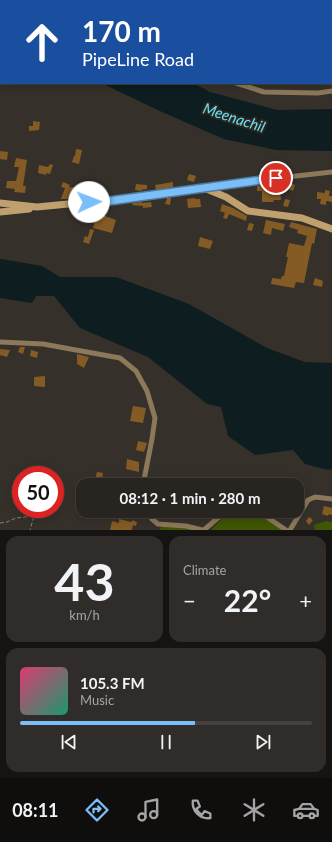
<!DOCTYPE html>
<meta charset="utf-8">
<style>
:root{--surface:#282420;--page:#302c29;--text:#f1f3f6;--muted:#a5a4a5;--line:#44413e;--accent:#7bbef8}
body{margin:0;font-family:Lato,sans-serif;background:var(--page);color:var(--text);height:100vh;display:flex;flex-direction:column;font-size:15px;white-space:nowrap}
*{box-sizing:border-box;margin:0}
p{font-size:13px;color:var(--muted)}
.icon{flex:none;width:22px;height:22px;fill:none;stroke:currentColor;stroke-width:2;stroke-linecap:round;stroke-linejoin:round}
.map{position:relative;height:530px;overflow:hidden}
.panel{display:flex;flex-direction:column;gap:6px;padding:6px;background:#161412;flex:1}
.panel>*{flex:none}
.hud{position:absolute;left:0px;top:0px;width:332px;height:84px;box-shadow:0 2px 10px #0003,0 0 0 1px var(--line);background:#1a4fa0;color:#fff;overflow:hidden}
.speed{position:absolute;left:12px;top:466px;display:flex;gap:8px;font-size:20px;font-weight:700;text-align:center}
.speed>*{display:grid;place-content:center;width:52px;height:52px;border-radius:50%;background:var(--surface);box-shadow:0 2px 10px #0003,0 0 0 1px var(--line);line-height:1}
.speed .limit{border:6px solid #d22;background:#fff;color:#111}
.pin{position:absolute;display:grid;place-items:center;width:34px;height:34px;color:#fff;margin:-17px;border:2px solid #fff;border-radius:50%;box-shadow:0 1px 4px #0007}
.me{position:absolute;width:44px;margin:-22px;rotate:88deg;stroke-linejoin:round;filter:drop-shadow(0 0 3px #0008)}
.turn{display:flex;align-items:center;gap:14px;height:84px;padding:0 16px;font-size:18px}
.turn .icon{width:52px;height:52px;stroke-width:2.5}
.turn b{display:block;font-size:28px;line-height:34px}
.big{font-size:30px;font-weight:700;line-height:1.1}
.panel .tile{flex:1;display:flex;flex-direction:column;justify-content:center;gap:6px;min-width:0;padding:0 14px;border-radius:12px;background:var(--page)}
.panel .dial{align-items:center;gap:0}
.dial b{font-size:52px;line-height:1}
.song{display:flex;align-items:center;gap:12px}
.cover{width:48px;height:48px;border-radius:6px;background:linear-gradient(135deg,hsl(340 70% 55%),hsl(160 70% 35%))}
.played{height:4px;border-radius:2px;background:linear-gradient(90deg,var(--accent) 60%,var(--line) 60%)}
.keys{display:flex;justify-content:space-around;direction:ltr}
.heat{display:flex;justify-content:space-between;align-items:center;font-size:22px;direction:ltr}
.panel .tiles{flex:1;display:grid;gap:6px;grid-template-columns:1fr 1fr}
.tile:last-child{grid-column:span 2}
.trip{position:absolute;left:76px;top:478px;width:228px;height:40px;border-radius:12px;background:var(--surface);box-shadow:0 2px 10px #0003,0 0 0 1px var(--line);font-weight:700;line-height:40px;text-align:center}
.menu{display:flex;height:64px;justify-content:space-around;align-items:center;background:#100e0d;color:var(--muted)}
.menu .icon{width:28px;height:28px}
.menu .selected{color:var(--accent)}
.menu b{font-size:18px;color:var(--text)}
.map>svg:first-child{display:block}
.green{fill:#405603}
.water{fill:#0d1d20}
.building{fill:#845b24}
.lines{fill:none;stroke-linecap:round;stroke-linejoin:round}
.path{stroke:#827e79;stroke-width:1;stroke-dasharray:4 2;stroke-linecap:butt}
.minor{stroke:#8c785a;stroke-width:5}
.secondary{stroke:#c0a06f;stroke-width:7}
.route-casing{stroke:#507ca1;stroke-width:10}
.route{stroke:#7bbef8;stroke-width:7}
.labels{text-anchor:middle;stroke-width:4;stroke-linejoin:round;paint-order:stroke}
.water-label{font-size:15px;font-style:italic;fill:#67e1f7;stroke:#2b2620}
</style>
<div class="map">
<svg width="332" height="530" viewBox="0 0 332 530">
<rect width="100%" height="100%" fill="#35302a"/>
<!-- green -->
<path class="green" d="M188,0H262V1H190Z
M230,511H254L282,530H211Z
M326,521L332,522V530H315L314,525Z
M163,522L193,530H160Z"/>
<!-- water -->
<path class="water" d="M101,83H193L210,92L277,110L332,109V151L276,150L224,139L162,112Z
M0,259L7,260L42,266L60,277H116L189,304L267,348L305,362L332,363V469L328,470L305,464L293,450L255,455L228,436L221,407L207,404L148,357L80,328L54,296H36L32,303L0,298Z"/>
<!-- building -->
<path class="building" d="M33,121L40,122L39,130L29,131V126H33Z
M76,149L82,150L79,164L72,162L74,156H75Z
M0,151L8,152L7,160L0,159Z
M16,158L27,160L23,186H26L25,193L14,192L15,189L6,188L7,181H16L19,167H14Z
M50,164L53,165L50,174L46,173V175L38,173L39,165L48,167Z
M189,174L196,176L194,182L187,180Z
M63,182L70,185L69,187L81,188L80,197L69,196L68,199H61L65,188L61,187Z
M173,182V187L156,190L155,185Z
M290,183L295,185L293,191L288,189Z
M136,184L147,185V189L141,190V191L135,190Z
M274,184H282V189H280L281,200H273L274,202H262V191H257V186Z
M325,190L330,191L329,196H332V202L326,201V205L320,204L321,199H317V192L325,193Z
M167,198H171L170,205L165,204Z
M195,198V199H200L201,207L188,208L187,199Z
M285,199L290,200L288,207L283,206Z
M142,202V203L151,202L152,207L143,208V206L132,205L133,203Z
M222,204L233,208L247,216L246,221L229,214L227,219L223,218L225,213L220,211Z
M91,211L116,220L112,233L93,228L96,218L89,217Z
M266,220L285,224L283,231L272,228L271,235L263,233Z
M291,222L317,229L314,244L312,243L304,283L296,282L294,288L271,284L272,278L281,279L282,276H284L288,257H286L289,243L304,246L307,236L297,233L298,230L289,227Z
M249,223L254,224L252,231L247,230Z
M90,229L94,230L89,244L83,242L85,236L88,237Z
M200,237L213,241L210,249L198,246Z
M315,278L323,281L322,287L313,285Z
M20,347H25L23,354L18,352Z
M0,349L10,350L7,357L0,355Z
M31,350L38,352L37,358L30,356Z
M77,354L89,357L84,368L77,364Z
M45,376V387L34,386V377Z
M133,406L146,408L143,423L130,421Z
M138,441L147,443L144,452L136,450Z
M127,459L139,462V472L126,469Z
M97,472L103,473L102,480L95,479Z
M324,506L332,508V515L329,514L328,516L322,514Z
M133,511H145L146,514L134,516Z
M309,517L313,520L309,525L306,521Z
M119,519L132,522V520L137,522L136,526L133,525L132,530H110L112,521L119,523Z"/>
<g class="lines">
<!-- path -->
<path class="path" d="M0,523L7,522L16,518L34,516L30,530"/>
<!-- minor -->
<path class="minor" d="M131,1V0
M236,83L264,92L318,93L332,91
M206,188L235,183L332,172
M0,342L43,344L120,358L136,371L147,391L155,418L152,439L143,485
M149,511L152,519L158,524L186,526L202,530
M258,511L286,530
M204,530L226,511
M290,530L308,500L315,497L332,499"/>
<!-- secondary -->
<path class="secondary" d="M0,203L37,207L89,202L109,201L204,188L226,197L248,211L302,218L332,229
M0,212L29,209"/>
</g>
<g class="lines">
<!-- route casing -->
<g class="route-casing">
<path id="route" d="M89,202L109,201L276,178"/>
</g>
<!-- route -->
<use href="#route" class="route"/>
</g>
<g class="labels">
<!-- water labels -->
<g class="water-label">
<text transform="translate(234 118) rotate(18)" y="5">Meenachil</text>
</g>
</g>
</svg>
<div class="speed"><div class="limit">50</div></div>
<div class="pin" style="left:276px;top:178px;background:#d93025"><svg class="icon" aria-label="arrive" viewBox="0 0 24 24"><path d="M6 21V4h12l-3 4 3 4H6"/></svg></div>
<svg class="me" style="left:89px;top:202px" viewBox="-20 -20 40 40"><circle r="19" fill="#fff"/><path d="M0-13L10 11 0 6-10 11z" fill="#7bbef8"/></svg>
<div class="trip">08:12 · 1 min · 280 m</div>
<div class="hud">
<div class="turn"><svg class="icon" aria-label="ahead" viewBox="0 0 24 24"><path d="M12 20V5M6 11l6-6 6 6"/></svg><div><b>170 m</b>PipeLine Road</div></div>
</div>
</div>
<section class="panel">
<div class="tiles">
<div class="tile dial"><b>43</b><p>km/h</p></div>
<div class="tile"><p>Climate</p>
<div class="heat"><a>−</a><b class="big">22°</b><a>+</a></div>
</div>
<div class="tile">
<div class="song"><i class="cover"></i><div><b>105.3 FM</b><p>Music</p></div></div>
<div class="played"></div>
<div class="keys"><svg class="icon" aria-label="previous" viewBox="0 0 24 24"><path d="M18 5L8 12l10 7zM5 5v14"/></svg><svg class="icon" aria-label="pause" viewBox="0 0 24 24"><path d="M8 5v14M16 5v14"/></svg><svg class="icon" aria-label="next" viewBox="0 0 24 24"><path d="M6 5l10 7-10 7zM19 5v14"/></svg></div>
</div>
</div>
</section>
<nav class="menu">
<b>08:11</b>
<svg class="icon selected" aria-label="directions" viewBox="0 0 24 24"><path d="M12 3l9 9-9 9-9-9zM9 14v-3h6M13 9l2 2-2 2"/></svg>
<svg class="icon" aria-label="music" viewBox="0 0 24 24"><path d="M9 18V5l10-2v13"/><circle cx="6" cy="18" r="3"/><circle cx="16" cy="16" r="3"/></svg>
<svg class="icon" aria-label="phone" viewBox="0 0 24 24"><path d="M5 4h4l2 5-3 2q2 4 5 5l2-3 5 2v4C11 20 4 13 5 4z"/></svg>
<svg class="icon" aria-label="climate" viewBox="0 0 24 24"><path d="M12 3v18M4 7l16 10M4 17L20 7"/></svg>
<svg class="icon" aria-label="car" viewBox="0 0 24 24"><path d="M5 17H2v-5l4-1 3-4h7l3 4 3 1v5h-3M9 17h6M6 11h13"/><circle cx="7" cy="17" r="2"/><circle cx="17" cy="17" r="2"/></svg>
</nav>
